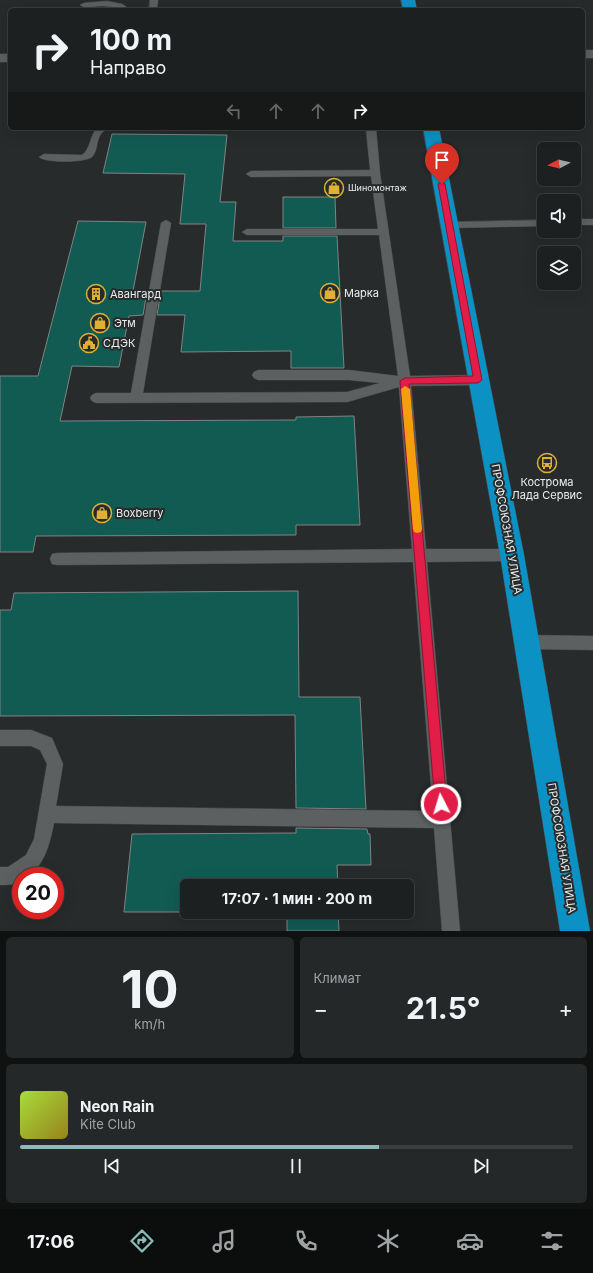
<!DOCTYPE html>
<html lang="ru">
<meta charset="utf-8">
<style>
:root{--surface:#1d2020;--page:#252829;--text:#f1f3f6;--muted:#a0a3a5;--line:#3b3e3e;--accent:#8bbbb9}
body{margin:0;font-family:Inter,sans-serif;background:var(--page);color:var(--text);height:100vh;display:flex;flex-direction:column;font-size:15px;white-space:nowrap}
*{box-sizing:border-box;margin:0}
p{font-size:13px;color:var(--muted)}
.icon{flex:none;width:22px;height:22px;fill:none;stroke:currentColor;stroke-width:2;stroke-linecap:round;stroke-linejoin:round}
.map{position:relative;height:931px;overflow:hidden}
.side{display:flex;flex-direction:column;gap:6px;padding:6px;background:#101212;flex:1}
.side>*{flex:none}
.guide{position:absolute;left:8px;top:8px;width:577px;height:122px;border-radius:6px;box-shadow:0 4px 16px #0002,0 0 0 1px var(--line);background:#1d2020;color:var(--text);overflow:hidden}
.needle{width:26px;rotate:263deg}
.fabs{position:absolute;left:537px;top:142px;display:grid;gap:8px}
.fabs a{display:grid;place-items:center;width:44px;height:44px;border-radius:6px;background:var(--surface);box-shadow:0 4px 16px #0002,0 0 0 1px var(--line);font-size:20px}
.speed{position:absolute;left:12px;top:867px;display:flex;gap:8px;font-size:20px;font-weight:700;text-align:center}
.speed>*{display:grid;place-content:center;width:52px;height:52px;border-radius:50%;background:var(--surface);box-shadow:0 4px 16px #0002,0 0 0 1px var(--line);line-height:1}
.speed .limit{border:6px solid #d22;background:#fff;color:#111}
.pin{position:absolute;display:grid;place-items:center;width:34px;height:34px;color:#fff;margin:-41px -17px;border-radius:50% 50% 50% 0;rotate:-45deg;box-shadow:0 0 4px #0007}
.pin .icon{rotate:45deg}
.me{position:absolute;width:44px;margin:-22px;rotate:355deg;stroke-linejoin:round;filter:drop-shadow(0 0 3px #0008)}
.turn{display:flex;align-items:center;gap:14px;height:84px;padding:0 16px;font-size:18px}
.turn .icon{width:52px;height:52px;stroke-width:2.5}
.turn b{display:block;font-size:28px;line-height:34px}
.lanes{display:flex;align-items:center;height:38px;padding:0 16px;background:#0003;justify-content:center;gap:20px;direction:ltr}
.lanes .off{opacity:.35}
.big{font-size:30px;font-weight:700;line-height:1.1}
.side .tile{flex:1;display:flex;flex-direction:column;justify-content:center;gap:6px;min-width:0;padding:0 14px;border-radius:6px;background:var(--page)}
.side .dial{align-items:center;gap:0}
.dial b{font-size:52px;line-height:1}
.song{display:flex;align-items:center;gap:12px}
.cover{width:48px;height:48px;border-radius:6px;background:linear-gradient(135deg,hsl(80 70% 55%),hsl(50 70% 35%))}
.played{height:4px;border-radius:2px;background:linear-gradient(90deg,var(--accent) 65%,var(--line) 65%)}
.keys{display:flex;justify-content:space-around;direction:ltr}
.heat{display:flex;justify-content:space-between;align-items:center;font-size:22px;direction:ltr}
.side .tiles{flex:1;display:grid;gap:6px;grid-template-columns:1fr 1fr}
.tile:last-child{grid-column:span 2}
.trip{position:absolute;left:180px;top:879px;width:234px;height:40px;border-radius:6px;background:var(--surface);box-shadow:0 4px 16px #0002,0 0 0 1px var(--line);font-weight:700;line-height:40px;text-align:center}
.tabs{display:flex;height:64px;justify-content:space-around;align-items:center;background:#0c0d0d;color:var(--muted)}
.tabs .icon{width:28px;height:28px}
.tabs .selected{color:var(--accent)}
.tabs b{font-size:18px;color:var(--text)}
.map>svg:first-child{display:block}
.building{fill:#125b53;stroke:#808483}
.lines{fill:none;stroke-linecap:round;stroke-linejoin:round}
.lane-casing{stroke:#454748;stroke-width:1}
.street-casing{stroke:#454748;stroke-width:1}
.highway-casing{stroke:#454748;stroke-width:1}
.lane{fill:#5c6061;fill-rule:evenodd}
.street{fill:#5c6061;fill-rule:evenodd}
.highway{fill:#0c91c4;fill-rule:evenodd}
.route{fill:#e11d48;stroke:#92132f}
.slow{fill:#f59e0b}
.labels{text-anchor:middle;stroke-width:4;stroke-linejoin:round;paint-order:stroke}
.far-poi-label{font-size:9px;fill:#ebedee;stroke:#272b2b;text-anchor:start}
.poi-label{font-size:11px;fill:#ebedee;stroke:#272b2b;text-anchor:start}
.street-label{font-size:11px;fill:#ebedee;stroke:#272b2b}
</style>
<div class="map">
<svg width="593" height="931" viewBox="0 0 593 931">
<rect width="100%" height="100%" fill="#272b2b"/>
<!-- building -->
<path class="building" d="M112,134L227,135L220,202H236L233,241H283V236H337L344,368H291V351L181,352L185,315H157L161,291H200L206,224H180L185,174L103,173Z
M283,197H335L336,228H283Z
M78,221L146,222L133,291H147L143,315L129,316L119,367L72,366L60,421L296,420V417L354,416L360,525H296V535L36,536L33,552H0V376H38Z
M298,591L299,697H360L366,809L296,808L295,715L0,716V610H11L14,593Z
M296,828L367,829L368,834H370L371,865H337L338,886H187V912H124L132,834L296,833Z
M287,912H338L339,931H287Z"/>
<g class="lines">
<!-- lane casing -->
<g class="lane-casing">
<path id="lane" d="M150,0H158L157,10H149Z
M107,1L122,4L131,10C121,10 113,6 102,6C95,6 85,9 80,5L84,3Z
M197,8H245L249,10H196Z
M109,128C106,130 103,131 101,134C96,141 98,151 92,157C84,163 45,163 39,157L44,154L82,155C90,150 90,136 96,129Z
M366,128H376L380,173L410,376L478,375L482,377L484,380L482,383L478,385L411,386L426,549H512L517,550L519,555L517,560L512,561L427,562L460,931H442L434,828L54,823C51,839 43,876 21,876V880C14,885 8,885 0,885V867H8L26,855L34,839L47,764L40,750L31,746H0V730H31L52,738L63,764L56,806L433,811L413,562L57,565L52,564L50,559L52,554L57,553L412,549L399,387L347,402L96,403L92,401L90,398L92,395L96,393H131L161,223L166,220L171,223L143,393L347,392L380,383L349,380H258L254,378L252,375L254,372L258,370H349L398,376L379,235H247L242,232L247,229H378L371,176L251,177L246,174L251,171L370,170Z
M574,219H593V225H574Z
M544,220V226L450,228L445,225L450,222Z
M528,635L593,636V650L528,649L523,647L520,642L523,637Z"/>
</g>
<!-- street casing -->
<g class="street-casing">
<path id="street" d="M583,50H593V58H583Z
M0,54H10V62H0Z"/>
</g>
<!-- highway casing -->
<g class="highway-casing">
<path id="highway" d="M401,0H415L417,10H403Z
M423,128H439L524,555L590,931H560L500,555Z"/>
</g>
<!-- lane -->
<use href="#lane" class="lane"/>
<!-- street -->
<use href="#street" class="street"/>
<!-- highway -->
<use href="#highway" class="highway"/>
</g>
<!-- route -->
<path class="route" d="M442,181L445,184L482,380L478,383L409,384L447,804L445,809L441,810L436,809L435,804L400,381L405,378L473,376L438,184Z"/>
<!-- slow -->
<path class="slow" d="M405,386L410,389L422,529L421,532L417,533L414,532L413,529L401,389Z"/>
<!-- icons -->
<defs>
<g id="shop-ring" transform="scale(1)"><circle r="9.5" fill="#272b2b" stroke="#e0b034" stroke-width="1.5"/><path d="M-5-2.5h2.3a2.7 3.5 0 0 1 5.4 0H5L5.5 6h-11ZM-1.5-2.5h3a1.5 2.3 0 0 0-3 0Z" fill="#e0b034"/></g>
<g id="building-ring" transform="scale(1)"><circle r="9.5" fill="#272b2b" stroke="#e0b034" stroke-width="1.5"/><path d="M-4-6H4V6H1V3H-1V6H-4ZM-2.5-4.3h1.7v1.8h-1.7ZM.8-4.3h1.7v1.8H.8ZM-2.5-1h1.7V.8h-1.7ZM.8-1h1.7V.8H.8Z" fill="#e0b034"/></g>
<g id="civic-ring" transform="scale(1)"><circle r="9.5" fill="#272b2b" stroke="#e0b034" stroke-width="1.5"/><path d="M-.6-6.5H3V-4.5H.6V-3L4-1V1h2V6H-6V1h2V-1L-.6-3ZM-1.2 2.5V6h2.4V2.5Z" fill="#e0b034"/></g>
<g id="bus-ring" transform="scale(1)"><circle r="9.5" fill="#272b2b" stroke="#e0b034" stroke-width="1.5"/><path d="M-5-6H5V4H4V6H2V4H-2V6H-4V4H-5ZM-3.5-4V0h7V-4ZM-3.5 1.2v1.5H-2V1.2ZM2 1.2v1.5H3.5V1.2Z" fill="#e0b034"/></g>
</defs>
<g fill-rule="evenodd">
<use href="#shop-ring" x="334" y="188"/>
<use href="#shop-ring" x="330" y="293"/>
<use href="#building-ring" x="96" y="294"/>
<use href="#shop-ring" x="100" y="323"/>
<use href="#civic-ring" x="89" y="343"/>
<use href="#bus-ring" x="547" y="463"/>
<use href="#shop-ring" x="102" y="513"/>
</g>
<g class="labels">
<!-- far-poi labels -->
<g class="far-poi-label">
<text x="348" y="191">Шиномонтаж</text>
</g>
<!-- poi labels -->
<g class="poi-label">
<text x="344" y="297">Марка</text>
<text x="110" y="298">Авангард</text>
<text x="114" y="327">Этм</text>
<text x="103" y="347">СДЭК</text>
<text x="547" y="486" text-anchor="middle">Кострома<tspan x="547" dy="13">Лада Сервис</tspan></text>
<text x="116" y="517">Boxberry</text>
</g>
<!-- street labels -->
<g class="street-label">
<text transform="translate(507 529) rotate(80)" y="4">ПРОФСОЮЗНАЯ УЛИЦА</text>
<text transform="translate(562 848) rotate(81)" y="4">ПРОФСОЮЗНАЯ УЛИЦА</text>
</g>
</g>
</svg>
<div class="fabs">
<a><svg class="needle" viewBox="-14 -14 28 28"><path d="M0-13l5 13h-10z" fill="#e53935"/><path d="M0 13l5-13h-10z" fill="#a0a3a5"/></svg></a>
<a><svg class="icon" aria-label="sound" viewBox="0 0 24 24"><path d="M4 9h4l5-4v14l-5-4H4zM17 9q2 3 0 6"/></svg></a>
<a><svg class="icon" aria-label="layers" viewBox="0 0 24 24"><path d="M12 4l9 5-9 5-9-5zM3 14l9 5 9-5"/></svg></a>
</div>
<div class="speed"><div class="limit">20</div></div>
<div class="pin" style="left:442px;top:184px;background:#d93025"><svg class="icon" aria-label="arrive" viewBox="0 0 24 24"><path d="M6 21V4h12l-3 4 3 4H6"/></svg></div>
<svg class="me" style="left:441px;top:804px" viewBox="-20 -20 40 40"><circle r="17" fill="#e11d48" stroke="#fff" stroke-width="3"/><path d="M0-11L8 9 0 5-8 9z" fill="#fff"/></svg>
<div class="trip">17:07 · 1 мин · 200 m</div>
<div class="guide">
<div class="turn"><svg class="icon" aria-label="right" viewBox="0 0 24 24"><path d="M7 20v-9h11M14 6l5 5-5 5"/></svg><div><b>100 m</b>Направо</div></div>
<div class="lanes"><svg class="icon off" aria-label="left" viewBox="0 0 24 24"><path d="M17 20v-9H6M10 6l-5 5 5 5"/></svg><svg class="icon off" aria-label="ahead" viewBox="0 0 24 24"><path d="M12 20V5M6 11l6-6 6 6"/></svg><svg class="icon off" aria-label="ahead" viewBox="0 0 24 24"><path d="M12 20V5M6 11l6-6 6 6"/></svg><svg class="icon" aria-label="right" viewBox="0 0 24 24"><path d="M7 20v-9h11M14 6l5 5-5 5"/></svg></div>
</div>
</div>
<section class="side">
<div class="tiles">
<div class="tile dial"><b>10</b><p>km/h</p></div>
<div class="tile"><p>Климат</p>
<div class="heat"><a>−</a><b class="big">21.5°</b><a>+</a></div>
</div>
<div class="tile">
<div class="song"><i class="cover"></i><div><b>Neon Rain</b><p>Kite Club</p></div></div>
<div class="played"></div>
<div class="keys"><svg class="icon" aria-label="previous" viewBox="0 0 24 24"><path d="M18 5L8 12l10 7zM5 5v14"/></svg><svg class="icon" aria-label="pause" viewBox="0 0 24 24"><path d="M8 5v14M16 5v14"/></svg><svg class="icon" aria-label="next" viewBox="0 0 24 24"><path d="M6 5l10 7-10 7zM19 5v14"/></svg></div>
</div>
</div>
</section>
<nav class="tabs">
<b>17:06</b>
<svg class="icon selected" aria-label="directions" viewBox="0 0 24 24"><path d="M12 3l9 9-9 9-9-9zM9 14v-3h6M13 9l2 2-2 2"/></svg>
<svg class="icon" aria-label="music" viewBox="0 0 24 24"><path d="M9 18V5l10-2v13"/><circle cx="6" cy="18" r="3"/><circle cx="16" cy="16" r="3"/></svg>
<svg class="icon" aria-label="phone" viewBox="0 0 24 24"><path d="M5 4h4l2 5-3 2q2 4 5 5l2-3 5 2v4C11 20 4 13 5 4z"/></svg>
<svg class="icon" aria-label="climate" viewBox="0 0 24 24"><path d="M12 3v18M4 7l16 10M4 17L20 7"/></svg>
<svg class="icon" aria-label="car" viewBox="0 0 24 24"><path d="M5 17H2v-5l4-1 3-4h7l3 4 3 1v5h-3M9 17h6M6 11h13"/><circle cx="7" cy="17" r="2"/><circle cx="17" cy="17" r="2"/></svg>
<svg class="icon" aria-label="filters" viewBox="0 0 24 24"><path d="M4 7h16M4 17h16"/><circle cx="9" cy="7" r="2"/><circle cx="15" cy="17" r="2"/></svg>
</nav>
